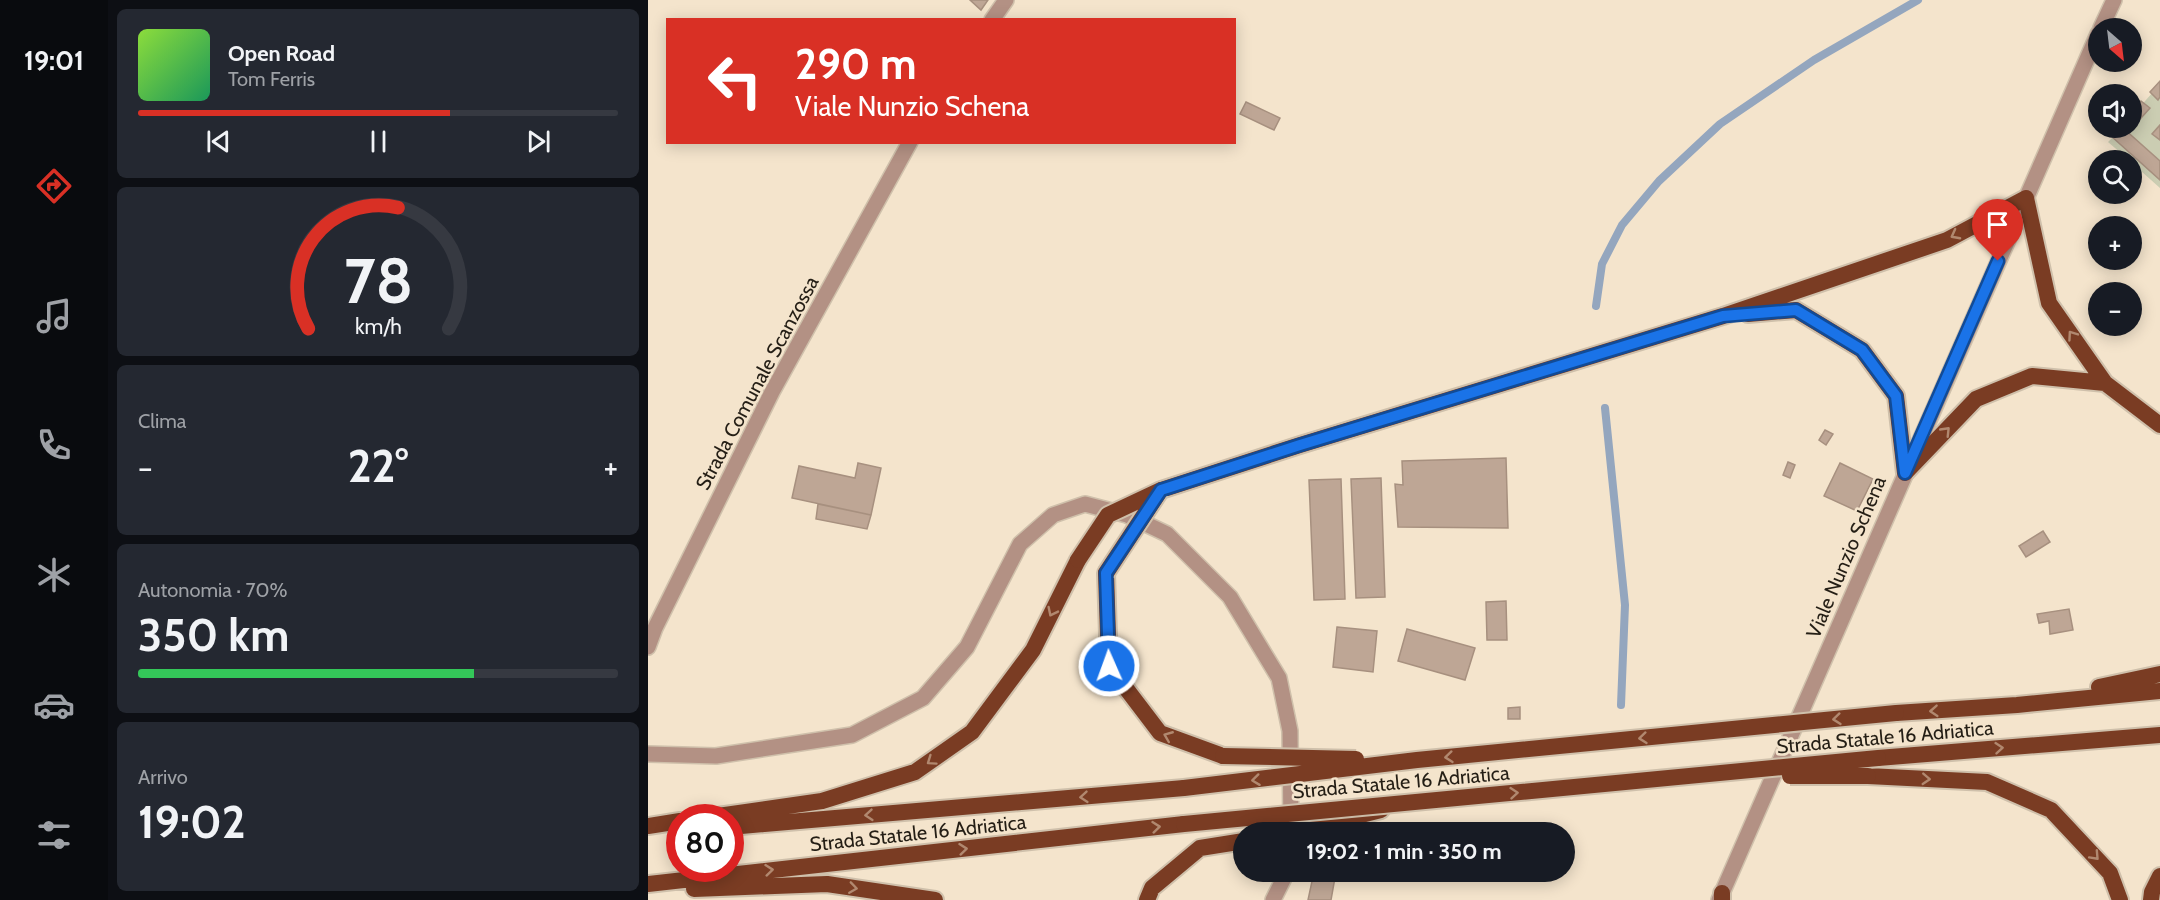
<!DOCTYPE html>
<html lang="it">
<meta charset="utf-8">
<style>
:root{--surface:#171b24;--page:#242831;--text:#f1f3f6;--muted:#9ea1a6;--line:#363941;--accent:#d93025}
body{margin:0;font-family:Cabin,sans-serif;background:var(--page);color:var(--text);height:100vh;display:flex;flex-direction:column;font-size:22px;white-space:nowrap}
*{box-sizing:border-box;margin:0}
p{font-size:20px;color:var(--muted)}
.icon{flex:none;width:33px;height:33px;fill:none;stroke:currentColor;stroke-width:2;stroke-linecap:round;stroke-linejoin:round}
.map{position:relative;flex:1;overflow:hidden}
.panel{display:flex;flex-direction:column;gap:9px;padding:9px;background:#0d0f14;width:540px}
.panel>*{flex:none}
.banner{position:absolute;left:18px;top:18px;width:570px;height:126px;border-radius:0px;box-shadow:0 3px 15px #0003;background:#d93025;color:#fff;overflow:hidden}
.needle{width:39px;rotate:152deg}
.fabs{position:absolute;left:1440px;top:18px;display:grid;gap:12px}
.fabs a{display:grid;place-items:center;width:54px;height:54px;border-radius:50%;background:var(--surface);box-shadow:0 3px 15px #0003;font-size:30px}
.speed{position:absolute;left:18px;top:804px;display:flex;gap:12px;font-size:30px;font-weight:700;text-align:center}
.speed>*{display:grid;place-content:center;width:78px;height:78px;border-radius:50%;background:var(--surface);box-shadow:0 3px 15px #0003;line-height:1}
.speed .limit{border:9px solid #d22;background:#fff;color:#111}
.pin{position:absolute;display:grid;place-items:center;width:51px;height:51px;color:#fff;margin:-62px -26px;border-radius:50% 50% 50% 0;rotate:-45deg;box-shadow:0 0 6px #0007}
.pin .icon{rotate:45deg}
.me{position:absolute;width:66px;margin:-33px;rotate:358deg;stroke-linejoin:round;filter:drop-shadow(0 0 4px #0008)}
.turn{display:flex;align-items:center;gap:21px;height:126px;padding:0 30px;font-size:27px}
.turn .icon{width:78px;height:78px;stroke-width:2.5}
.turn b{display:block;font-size:42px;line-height:51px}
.big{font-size:45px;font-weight:700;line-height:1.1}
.panel .card{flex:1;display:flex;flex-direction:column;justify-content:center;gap:9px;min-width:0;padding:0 21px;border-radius:9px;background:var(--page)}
.panel .dial{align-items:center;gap:0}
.dial svg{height:156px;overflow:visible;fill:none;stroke:var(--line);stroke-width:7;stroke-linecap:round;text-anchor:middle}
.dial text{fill:var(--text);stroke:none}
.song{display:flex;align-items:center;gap:18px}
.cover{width:72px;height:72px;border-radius:9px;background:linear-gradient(135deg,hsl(90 70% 55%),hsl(150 70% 35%))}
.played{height:6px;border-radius:3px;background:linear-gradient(90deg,var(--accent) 65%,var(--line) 65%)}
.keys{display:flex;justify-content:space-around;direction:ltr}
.heat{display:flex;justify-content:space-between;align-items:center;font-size:33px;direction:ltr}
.charge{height:9px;border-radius:4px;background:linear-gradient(90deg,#34c759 70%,var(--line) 0)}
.trip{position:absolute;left:585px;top:822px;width:342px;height:60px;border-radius:30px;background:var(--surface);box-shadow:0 3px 15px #0003;font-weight:700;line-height:60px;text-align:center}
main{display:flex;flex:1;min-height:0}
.menu{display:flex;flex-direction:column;width:108px;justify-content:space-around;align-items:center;background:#090b0e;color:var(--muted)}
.menu .icon{width:42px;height:42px}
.menu .current{color:var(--accent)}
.menu b{font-size:27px;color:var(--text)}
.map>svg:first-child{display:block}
.green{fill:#cbcdb2}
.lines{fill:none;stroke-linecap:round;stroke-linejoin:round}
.stream{stroke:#94a6be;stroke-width:8}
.building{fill:#bea695;stroke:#a7907f;stroke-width:1.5}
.minor-casing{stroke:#cfc0ab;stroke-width:18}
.tertiary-casing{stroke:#cfc0ab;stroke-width:18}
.trunk-casing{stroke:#cfc0ab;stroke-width:20}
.minor{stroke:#b39184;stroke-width:15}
.tertiary{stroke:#b39184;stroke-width:15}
.trunk{stroke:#7a3c23;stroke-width:16}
.trunk-bridge-casing{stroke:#cfc0ab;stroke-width:20;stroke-linecap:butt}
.trunk-bridge{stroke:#7a3c23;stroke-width:16}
.oneway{stroke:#b1886f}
.route-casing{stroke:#114b97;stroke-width:15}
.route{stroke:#1a73e8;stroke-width:10}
.labels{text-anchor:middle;stroke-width:5;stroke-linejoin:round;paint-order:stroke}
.street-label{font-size:20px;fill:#241e15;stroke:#f4e4cc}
</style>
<main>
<nav class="menu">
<b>19:01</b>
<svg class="icon current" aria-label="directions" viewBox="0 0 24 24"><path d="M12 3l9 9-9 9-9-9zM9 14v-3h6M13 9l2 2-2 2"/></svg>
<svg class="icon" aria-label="music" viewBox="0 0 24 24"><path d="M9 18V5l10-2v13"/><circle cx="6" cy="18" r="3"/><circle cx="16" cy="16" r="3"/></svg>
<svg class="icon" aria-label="phone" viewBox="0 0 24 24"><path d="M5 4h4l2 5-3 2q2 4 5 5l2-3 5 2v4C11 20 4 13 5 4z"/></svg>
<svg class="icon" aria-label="climate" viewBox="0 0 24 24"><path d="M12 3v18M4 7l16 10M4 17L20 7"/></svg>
<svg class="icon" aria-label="car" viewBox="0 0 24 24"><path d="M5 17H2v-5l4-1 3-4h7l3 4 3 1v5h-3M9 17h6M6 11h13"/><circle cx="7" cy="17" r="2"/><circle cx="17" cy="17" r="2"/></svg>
<svg class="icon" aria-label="filters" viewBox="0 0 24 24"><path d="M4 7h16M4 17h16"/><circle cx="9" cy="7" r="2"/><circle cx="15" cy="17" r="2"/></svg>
</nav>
<section class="panel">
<div class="card">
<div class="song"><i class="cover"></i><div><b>Open Road</b><p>Tom Ferris</p></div></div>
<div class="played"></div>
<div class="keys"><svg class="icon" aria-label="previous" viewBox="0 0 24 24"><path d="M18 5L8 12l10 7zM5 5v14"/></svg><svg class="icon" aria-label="pause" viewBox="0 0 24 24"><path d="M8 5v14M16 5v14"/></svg><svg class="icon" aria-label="next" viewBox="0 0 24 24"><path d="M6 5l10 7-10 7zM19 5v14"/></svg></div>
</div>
<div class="card dial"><svg viewBox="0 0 100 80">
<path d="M14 69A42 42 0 1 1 86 69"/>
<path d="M14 69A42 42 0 0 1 60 7" stroke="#d93025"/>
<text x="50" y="56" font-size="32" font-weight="700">78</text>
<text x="50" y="72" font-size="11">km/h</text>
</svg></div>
<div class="card"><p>Clima</p>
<div class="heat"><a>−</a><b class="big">22°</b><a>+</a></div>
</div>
<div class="card"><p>Autonomia · 70%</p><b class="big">350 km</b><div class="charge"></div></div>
<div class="card"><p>Arrivo</p><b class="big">19:02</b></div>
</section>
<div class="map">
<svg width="1512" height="900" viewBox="0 0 1512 900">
<rect width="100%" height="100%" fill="#f4e4cc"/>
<!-- green -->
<path class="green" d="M1512,84V188L1484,163V160H1481L1460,142L1474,128H1484V116Z"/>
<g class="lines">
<!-- stream -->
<path class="stream" d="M948,306L954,264L974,225L1011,181L1072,124L1166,60L1270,0
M957,408L977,605L973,705"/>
</g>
<!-- building -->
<path class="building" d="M322,0H340L333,10Z
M1512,81V97L1510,100L1502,92Z
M1493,101L1502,108L1485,127L1484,111Z
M598,102L632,118L626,130L592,114Z
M1512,125V140L1504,134Z
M1470,128H1475L1512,161V180L1463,136Z
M1177,430L1185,434L1178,445L1171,440Z
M858,458L860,528L750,527L747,484L755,485L754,461Z
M1140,462L1147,465L1142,478L1135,475Z
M210,463L233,468L223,515L144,498L151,466L207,478Z
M1192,463L1225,479L1209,511L1176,496Z
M733,478L737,597L708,598L703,479Z
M693,479L697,599L666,600L661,480Z
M170,504L223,515L219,529L168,519Z
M1395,531L1402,542L1378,557L1371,546Z
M858,601L859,640H839L838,602Z
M1421,609L1425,630L1402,634L1401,621L1391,623L1389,614Z
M689,627L729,631L725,672L685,667Z
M759,629L827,648L817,680L750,661Z
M872,707V719H860V708Z
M666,872H688L683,900H660Z"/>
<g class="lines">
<!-- minor casing -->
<g class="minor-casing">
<path id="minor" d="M344,20L358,0
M0,647L7,628L124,392L262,142
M0,754L68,756L204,735L275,698L319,647L372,544L405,515L437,504L479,515L519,534L582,597L631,678L642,731L643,832
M625,900L639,872"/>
</g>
<!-- tertiary casing -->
<g class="tertiary-casing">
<path id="tertiary" d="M1453,28L1466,0
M1071,900L1450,34"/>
</g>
<!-- trunk casing -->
<g class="trunk-casing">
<path id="trunk" d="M1100,314L1148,310L1214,350L1248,396L1257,473
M1257,473L1328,399L1384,376L1457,383
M513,490L652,445L1075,316L1299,240L1378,198L1401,303L1457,383L1512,425
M458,573L461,666L512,733L575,756
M1451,687L1512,674
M1248,713L1369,705L1512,691
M1230,758L1512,735
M1220,776L1339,782L1403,810L1462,873L1472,900
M56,818L174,801L267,772L324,732L385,650L430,560
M0,826L32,821
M82,827L536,788
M646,832L733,810
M0,884L536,824
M46,889L179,884L287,900
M499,900L504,888L552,848L596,841
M1074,900V893
M1503,900L1504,892L1512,876"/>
</g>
<!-- minor -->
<use href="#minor" class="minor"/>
<!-- tertiary -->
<use href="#tertiary" class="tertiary"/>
<!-- trunk -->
<use href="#trunk" class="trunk"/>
<!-- trunk-bridge casing -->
<g class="trunk-bridge-casing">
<path id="trunk-bridge" d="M430,560L460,515L513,490
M458,573L512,491
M575,756L708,759
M1142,776H1220
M536,788L769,760L1248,713
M536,824L1230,758"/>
</g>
<!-- trunk-bridge -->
<use href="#trunk-bridge" class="trunk-bridge"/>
</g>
<!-- one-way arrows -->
<defs><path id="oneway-chevron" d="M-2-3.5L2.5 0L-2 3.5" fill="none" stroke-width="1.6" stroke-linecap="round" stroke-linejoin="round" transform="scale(1.5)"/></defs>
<g class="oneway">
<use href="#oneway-chevron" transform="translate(1307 235) rotate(152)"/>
<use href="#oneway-chevron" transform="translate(1424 335) rotate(-125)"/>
<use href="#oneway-chevron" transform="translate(1298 431) rotate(-46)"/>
<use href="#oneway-chevron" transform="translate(404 612) rotate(116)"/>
<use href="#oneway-chevron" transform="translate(1286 711) rotate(176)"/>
<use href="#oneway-chevron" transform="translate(1189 719) rotate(174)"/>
<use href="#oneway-chevron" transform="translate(520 736) rotate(-158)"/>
<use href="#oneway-chevron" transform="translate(995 738) rotate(174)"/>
<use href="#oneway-chevron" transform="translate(1351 748) rotate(-5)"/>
<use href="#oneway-chevron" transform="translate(801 757) rotate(174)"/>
<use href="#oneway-chevron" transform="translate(283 761) rotate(145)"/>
<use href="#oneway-chevron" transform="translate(1278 779) rotate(3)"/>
<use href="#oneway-chevron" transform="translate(608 780) rotate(173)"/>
<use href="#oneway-chevron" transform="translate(866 793) rotate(-5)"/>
<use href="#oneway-chevron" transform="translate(436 797) rotate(175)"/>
<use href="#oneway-chevron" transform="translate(221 815) rotate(175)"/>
<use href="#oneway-chevron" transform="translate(508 827) rotate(-6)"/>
<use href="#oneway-chevron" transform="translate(315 849) rotate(-6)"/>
<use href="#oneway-chevron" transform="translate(1447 856) rotate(47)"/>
<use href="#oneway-chevron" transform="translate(121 870) rotate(-6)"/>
<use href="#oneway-chevron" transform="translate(205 888) rotate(8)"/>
</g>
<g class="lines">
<!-- route casing -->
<g class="route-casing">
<path id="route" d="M461,666L458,573L513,490L652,445L1075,316L1148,310L1214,350L1248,396L1257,473L1350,261"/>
</g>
<!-- route -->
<use href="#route" class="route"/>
</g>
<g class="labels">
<!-- street labels -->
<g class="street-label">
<text transform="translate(109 383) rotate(-62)" y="7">Strada Comunale Scanzossa</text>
<text transform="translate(1198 557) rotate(-67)" y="7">Viale Nunzio Schena</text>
<text transform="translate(1237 737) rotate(-5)" y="7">Strada Statale 16 Adriatica</text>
<text transform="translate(753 782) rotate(-5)" y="7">Strada Statale 16 Adriatica</text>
<text transform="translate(270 833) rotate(-6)" y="7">Strada Statale 16 Adriatica</text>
</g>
</g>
</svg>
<div class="fabs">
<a><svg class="needle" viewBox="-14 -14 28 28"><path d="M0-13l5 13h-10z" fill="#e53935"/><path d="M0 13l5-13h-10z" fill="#9ea1a6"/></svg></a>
<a><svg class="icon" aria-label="sound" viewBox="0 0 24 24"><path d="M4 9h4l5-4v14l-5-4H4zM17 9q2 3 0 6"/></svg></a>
<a><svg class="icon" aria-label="search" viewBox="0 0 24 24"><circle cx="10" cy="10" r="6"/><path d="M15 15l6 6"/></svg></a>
<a>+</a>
<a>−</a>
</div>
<div class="speed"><div class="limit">80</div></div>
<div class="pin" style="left:1350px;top:261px;background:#d93025"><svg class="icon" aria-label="arrive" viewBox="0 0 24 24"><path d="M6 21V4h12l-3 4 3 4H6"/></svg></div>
<svg class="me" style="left:461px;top:666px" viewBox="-20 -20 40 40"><circle r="17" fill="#1a73e8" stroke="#fff" stroke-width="3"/><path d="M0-11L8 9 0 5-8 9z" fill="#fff"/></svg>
<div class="trip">19:02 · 1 min · 350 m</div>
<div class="banner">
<div class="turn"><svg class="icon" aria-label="left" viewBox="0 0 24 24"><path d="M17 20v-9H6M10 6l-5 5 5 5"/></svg><div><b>290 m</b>Viale Nunzio Schena</div></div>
</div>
</div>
</main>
